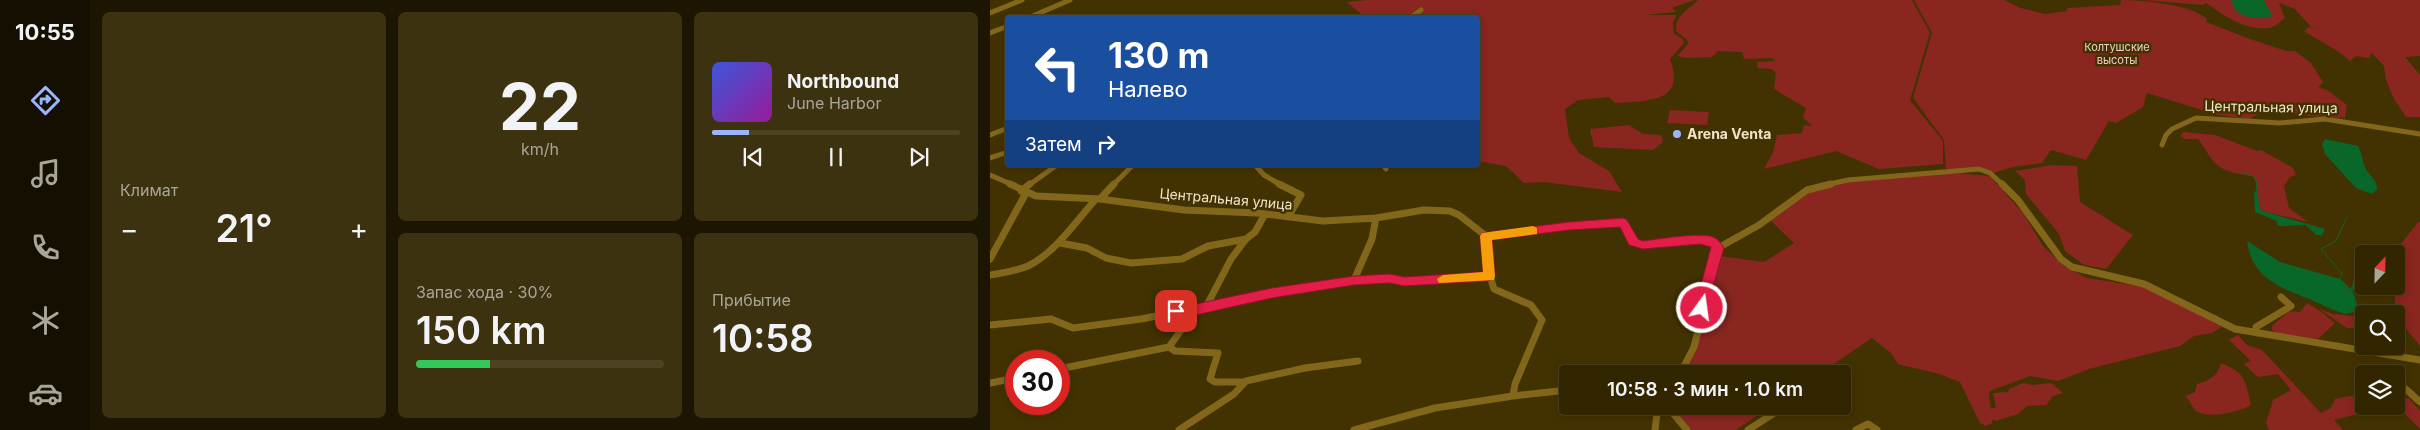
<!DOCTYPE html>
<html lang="ru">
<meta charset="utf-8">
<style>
:root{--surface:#322601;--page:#3d3210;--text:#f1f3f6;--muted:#a8a599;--line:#4d4323;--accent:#9bb5fd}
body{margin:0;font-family:Inter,sans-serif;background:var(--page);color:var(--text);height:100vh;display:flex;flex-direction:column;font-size:19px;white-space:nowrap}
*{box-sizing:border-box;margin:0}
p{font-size:16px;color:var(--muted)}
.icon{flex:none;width:28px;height:28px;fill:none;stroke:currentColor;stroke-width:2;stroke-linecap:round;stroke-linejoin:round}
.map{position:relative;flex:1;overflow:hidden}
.sheet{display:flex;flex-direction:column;gap:12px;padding:12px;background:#1c1501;width:900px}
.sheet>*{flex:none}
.hud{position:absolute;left:15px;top:15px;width:475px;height:152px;border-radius:5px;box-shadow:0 2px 8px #0003,0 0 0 1px var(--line);background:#1a4fa0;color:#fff;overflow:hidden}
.needle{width:32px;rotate:22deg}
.controls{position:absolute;left:1365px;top:245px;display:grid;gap:10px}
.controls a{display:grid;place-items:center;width:50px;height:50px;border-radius:5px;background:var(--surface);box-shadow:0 2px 8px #0003,0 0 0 1px var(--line);font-size:25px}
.speed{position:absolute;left:15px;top:350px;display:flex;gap:10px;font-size:25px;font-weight:700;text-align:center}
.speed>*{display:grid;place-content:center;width:65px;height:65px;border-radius:50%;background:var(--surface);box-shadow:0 2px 8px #0003,0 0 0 1px var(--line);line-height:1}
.speed .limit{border:8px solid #d22;background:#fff;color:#111}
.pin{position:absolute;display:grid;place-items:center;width:42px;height:42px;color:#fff;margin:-21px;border-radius:10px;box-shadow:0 2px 8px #0006}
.me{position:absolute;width:55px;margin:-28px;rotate:14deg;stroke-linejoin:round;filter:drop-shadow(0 0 4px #0008)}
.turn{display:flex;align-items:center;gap:18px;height:105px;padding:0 20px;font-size:22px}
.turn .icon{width:65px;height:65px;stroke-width:2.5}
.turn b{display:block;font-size:35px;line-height:42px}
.then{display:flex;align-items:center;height:48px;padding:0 20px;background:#0003;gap:10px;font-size:19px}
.big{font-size:38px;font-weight:600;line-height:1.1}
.sheet .widget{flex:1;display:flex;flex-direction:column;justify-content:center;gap:8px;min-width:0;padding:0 18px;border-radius:8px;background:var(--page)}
.sheet .dial{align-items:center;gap:0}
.dial b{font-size:65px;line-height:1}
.song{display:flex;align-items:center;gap:15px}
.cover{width:60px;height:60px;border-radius:8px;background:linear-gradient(135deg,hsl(230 70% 55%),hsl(300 70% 35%))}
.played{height:5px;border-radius:2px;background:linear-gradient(90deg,var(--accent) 15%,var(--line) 15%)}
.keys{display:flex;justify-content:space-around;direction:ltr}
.heat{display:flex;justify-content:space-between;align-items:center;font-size:28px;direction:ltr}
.charge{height:8px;border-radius:4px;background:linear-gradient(90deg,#34c759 30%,var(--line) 0)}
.sheet .tiles{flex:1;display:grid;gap:12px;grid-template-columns:repeat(3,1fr)}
.widget:first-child{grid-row:span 2}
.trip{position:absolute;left:569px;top:365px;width:292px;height:50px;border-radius:5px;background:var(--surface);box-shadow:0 2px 8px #0003,0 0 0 1px var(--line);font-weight:600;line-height:50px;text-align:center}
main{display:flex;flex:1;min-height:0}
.menu{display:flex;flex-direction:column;width:90px;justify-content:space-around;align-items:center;background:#140f00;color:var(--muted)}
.menu .icon{width:35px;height:35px}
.menu .selected{color:var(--accent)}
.menu b{font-size:22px;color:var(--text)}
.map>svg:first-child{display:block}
.green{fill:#89261f}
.water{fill:#09672a}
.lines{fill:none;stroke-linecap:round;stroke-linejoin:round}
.stream{stroke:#09672a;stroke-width:1}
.minor-far1{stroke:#82671b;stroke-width:5}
.minor{stroke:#82671b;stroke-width:7}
.route{fill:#e11d48;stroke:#92132f}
.slow{fill:#f59e0b}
.poi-dot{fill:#9bb5fd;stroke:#433201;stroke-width:2}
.labels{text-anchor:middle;stroke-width:5;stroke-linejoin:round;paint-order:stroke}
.far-park-label{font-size:11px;fill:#edccc7;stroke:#433201}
.street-label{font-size:14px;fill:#f1e4c6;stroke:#433201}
.poi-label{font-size:14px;font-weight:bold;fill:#f1e4c6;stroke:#433201;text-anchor:start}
</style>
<main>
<nav class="menu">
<b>10:55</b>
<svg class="icon selected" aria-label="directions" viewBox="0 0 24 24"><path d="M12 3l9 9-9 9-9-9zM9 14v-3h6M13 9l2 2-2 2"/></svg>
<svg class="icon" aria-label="music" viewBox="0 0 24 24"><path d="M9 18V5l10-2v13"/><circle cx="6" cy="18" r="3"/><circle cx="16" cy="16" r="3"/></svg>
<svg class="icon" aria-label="phone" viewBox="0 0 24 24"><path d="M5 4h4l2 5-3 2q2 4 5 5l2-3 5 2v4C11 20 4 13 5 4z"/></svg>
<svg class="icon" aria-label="climate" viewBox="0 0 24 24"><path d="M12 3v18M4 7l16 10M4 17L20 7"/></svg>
<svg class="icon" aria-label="car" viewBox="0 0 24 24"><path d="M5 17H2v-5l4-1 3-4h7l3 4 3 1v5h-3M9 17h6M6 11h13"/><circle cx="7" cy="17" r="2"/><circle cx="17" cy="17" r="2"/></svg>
</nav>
<section class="sheet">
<div class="tiles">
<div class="widget"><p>Климат</p>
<div class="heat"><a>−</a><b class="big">21°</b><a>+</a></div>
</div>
<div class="widget dial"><b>22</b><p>km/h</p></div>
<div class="widget">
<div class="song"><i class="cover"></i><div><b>Northbound</b><p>June Harbor</p></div></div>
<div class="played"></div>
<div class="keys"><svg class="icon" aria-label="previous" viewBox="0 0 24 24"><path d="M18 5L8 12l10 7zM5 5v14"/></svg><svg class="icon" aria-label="pause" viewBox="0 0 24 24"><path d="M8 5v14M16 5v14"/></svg><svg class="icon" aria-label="next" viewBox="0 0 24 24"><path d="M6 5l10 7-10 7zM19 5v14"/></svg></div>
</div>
<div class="widget"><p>Запас хода · 30%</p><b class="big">150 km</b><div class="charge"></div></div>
<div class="widget"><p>Прибытие</p><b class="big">10:58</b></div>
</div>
</section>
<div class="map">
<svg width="1430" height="430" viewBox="0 0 1430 430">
<rect width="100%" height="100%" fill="#433201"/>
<!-- green -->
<path class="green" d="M377,0H704L682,8L686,12L655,15H687L683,22L684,34L693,39L694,43L680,59C697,104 655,101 625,103L619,97L588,100L575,109L579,138L589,153L619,171L632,192L554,182L534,183L516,166L488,161V18L363,17L371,14L357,2Z
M708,0H922L940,33L920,100L953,141V164L889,169L846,151L774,169L783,152L787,135L812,133L814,125L822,126L813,117L816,108L784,89L786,73L782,69L768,68L767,62L786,61L782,58L754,59L752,52L728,51L722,57L696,58L687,56L698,44L697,40L686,31C685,15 699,10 708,0Z
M924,0H1014L1031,8L1055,14L1077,11V8L1130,5L1131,0C1152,0 1201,4 1217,19L1216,22L1260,39L1296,51H1305L1321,63L1333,82L1328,87L1337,90L1357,105L1355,118L1320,116L1278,109L1259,119L1228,115L1157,93L1153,107L1126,123L1119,121L1096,160L1061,150L1052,163L1023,167L1003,173L987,169H956L954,140L923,98L942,33Z
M1153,0H1430V56L1415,57L1430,75V117H1416L1404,99L1396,80L1394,66L1382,53L1379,58L1366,56L1360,61C1345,47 1330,42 1314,31L1319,27L1335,31L1321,27L1305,9L1289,3L1295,18C1291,21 1286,26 1282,27C1261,34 1231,14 1216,3L1213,5Z
M680,110L719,112L717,125L677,123Z
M639,125L653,134L671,135L673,142L663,150L604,147L600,129Z
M1193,132L1225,135L1267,151L1271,150L1303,168L1306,175L1300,177L1294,186L1299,208L1318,222L1271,211C1265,200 1270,187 1263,176C1249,174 1235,173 1225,163C1218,156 1215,147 1208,139H1195L1190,136Z
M1062,165L1087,166L1090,202L1143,235L1116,269L1094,265L1075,251L1069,234L1036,194L1035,180L1025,171Z
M955,172L1000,176L1033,213L1053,246L1074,266L1097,278L1155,287L1232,327L1222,333L1204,336L1190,346L1099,369L1068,381L1040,376L1000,391L999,397L1001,409L1006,407L1003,393L1018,392L1019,389L1033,383L1042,385L1061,383L1073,393L1063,396L1056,405L1037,406L1028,414L1006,421L1003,419L1002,423L996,426L990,423L970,382L949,374L908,364L901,353L882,338L829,374H692L729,256L774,262L804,243L780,220L817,191L859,181Z
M1428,222H1430V346L1406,316L1404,288L1406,286V278L1411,263L1409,253L1411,244Z
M1317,303L1333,313L1345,323L1328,339L1289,334L1282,330V326L1299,311L1310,312Z
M1329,309L1343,314L1363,316L1367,311L1382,314H1374V324L1363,328H1357Z
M1248,335L1257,345L1272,350L1331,413L1341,408L1345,399L1366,395L1374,406H1400L1344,420L1353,430H1279L1276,423L1283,400L1301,390L1288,374L1268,377L1254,364L1261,361L1239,340Z
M1231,363C1256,373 1255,380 1261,405C1250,412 1216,420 1205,410C1202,406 1199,400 1196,396L1205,392L1207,384C1217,382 1229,375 1231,363Z
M1419,398L1430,411V429L1406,405V400Z
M681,406H781L746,430H701Z"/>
<!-- water -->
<path class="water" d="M1242,0H1274L1282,16C1270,21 1242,18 1242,0Z
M1335,139L1368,146C1372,153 1372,160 1375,167C1378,176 1387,178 1387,189L1382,194L1366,188L1335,154L1332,144Z
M1264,192H1268L1269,206L1272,211L1335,229L1332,235H1326L1316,225L1288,226L1287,221L1265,212Z
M1257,241L1290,262L1350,279L1361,289L1365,275L1374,262V267L1363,291L1368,308L1364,312L1355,314C1343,310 1331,304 1319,299C1289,287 1262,278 1257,241Z"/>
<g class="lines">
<!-- stream -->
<path class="stream" d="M1249,173L1263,176L1267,181L1266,192
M1350,279L1352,274L1331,249L1346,241L1357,217"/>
<!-- minor-far1 -->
<path class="minor-far1" d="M0,13L32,0
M38,18L80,0
M420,18L431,10
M0,33L18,26
M0,135L18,128
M1172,145L1176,135L1182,129L1206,118L1290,123L1335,119L1430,134
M0,158L18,152
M265,165L274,175L291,185
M393,165L396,169
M0,175L23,185
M39,185L67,165
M123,185L143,165
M835,185L858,180L989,169L1000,173L1013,185"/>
<!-- minor -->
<path class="minor" d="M20,184L46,196L110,199L194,210L267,213L333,221L386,218L434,210L460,211L469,215L496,236
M289,184L311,195L298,217
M1012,184L1028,200L1071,259L1082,267L1154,284L1245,329L1430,360
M31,191L40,184
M110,199L124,184
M496,236L579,226L633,223L644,242L653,245L721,240L728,248L704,347L690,374
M496,236L499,273L504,289L541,305L552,320L525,384L523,396L578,390
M70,243L97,248L116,258L141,263L192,259L218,246L256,239L265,232L275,214
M728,248L769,225L817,190L841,184
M0,259L36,193
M0,275C12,273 26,271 38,266C65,253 86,221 106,199
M364,280L382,239L386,218
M216,307L241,259L256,239
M206,309L179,347L185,351L228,353L220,379L225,382H255
M0,325L61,319L83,328L151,319L282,293L364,280L400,278L414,281L499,276
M1267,333L1266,327L1301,306L1291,297
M69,369L179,347
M1408,382L1430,402
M0,383L26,378
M677,406L697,430
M189,430L244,394L256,381L315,368L368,361
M364,430L445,408L523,396
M665,430L668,406
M758,430L795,406
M866,430L878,424L887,430"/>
</g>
<!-- route -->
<path class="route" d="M633,218L637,220L648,239L653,241C668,239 711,232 723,237C728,239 731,243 734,248L716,311L712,313L705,308L721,247L710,244L653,249L639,245L630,227L579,230L502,240L505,276L499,281L414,286L400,283L364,285L282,298L206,315L186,316L180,311L186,306L206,304L282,288L364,276L400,274L414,277L493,272L490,236L492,233L579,222Z"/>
<!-- slow -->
<path class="slow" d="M543,226L547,228V234L502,240L505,276L504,280L449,283L447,279L453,275L493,272L490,236L492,233Z"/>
<!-- markers -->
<circle class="poi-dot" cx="687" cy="134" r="5"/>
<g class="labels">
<!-- far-park labels -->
<g class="far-park-label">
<text x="1127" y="51">Колтушские<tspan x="1127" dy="13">высоты</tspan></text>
</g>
<!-- street labels -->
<g class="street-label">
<text transform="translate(1281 107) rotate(1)" y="5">Центральная улица</text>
<text transform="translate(236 199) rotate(5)" y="5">Центральная улица</text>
</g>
<!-- poi labels -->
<g class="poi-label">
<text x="697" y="139">Arena Venta</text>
</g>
</g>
</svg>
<div class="controls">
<a><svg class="needle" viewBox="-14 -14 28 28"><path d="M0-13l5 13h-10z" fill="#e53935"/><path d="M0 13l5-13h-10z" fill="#a8a599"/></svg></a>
<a><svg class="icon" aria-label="search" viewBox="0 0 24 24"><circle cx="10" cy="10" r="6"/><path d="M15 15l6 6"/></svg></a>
<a><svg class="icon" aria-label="layers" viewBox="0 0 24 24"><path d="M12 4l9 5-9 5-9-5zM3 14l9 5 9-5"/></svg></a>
</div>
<div class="speed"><div class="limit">30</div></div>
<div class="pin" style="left:186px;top:311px;background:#d93025"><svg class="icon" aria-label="arrive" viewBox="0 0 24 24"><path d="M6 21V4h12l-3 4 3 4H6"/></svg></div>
<svg class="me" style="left:712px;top:308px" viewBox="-20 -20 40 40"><circle r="17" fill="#e11d48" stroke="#fff" stroke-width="3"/><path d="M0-11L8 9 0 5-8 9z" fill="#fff"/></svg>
<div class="trip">10:58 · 3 мин · 1.0 km</div>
<div class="hud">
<div class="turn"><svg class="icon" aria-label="left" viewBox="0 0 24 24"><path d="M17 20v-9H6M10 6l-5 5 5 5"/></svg><div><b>130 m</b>Налево</div></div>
<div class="then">Затем<svg class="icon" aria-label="right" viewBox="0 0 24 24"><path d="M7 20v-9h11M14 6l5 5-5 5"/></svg></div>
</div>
</div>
</main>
